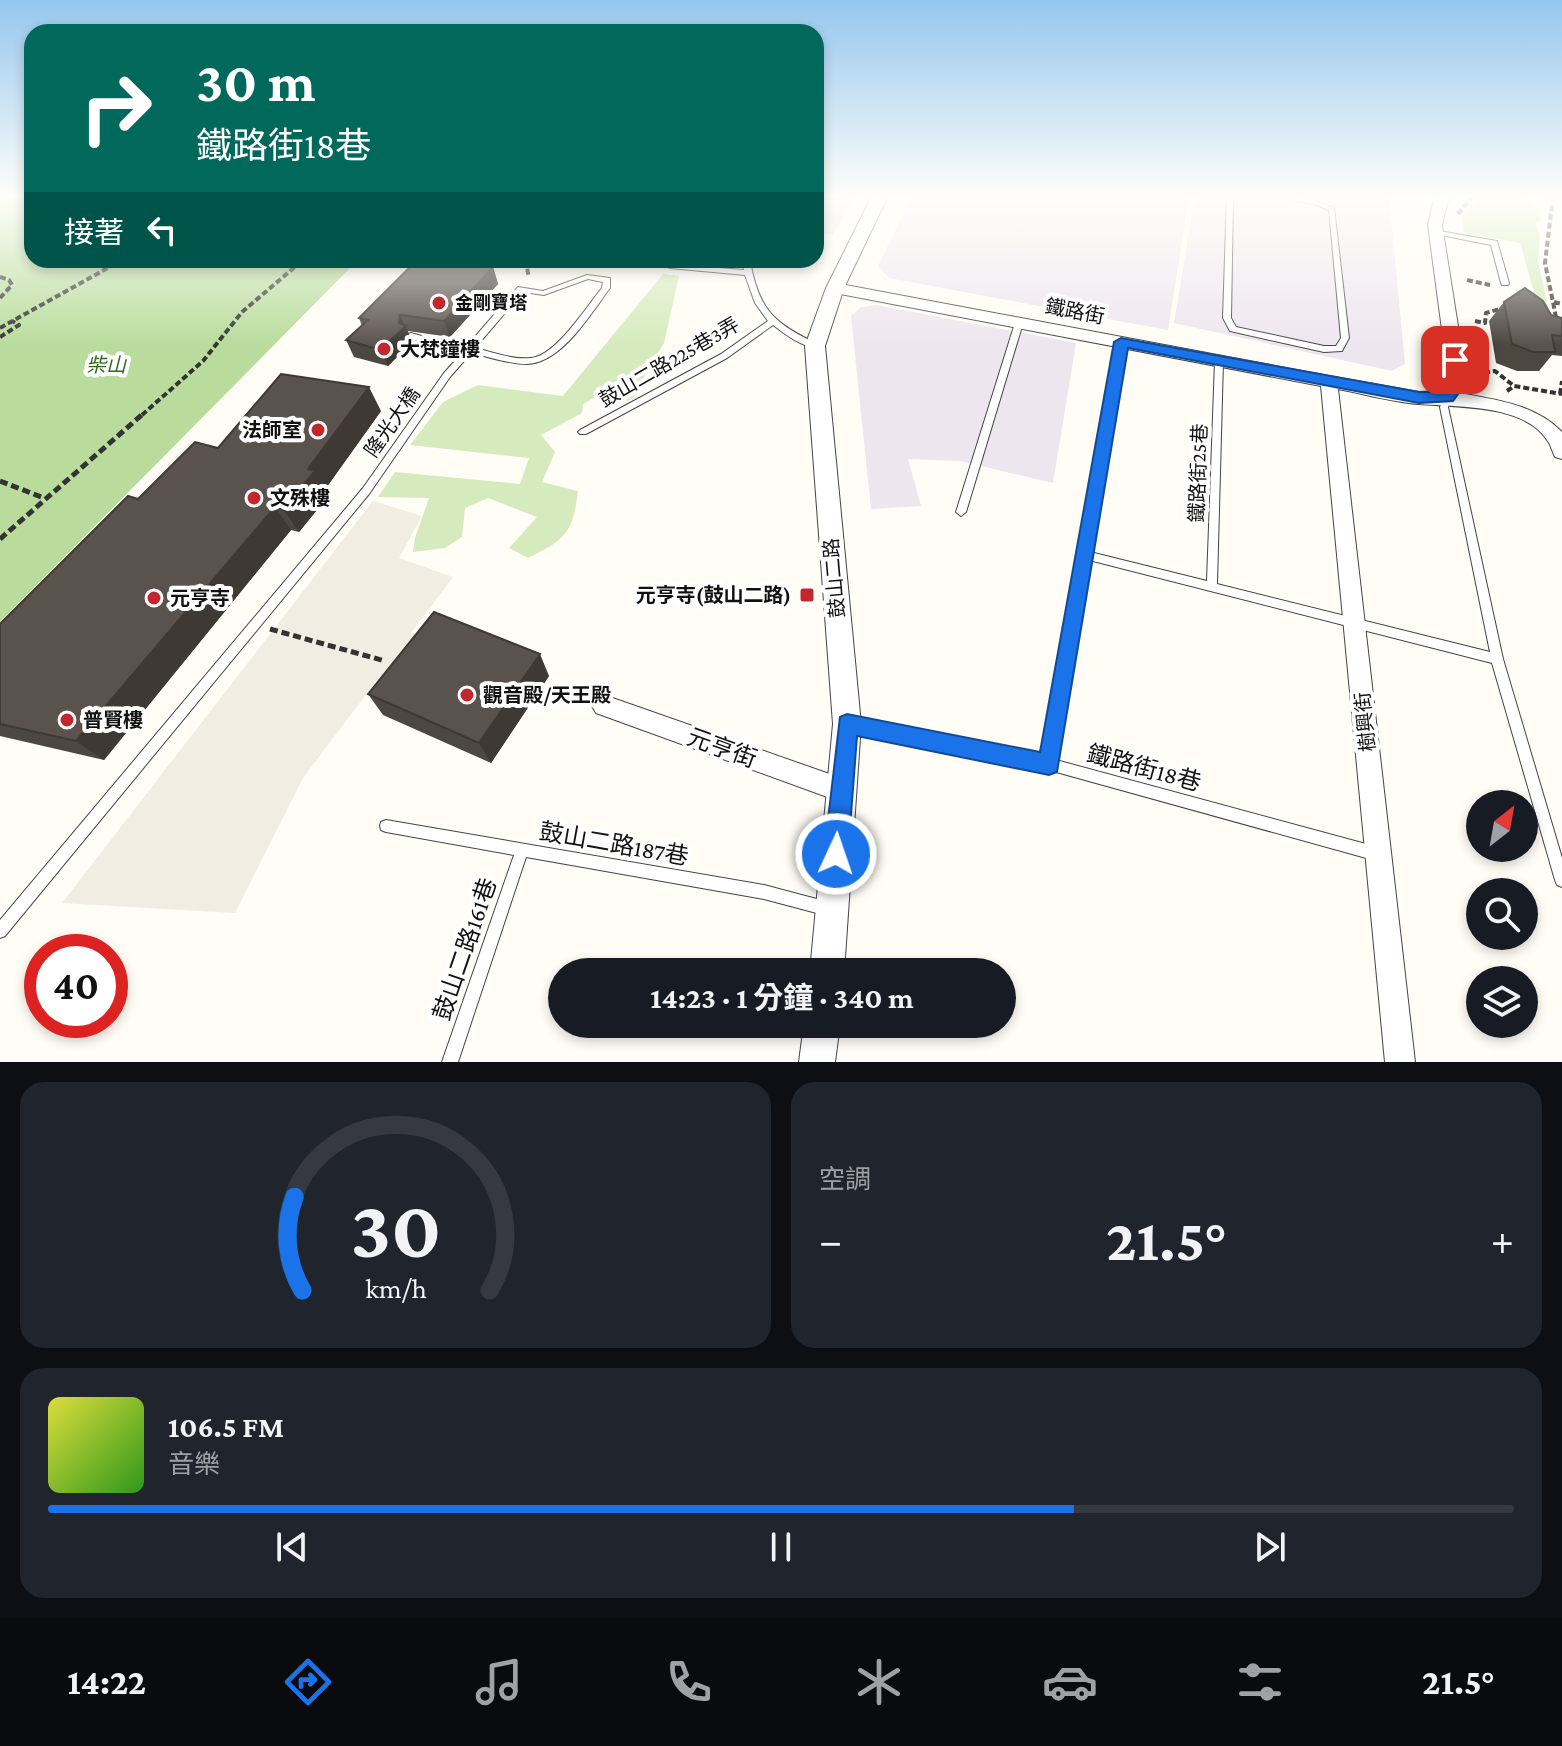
<!DOCTYPE html>
<html lang="zh-TW">
<meta charset="utf-8">
<style>
:root{--surface:#171b24;--page:#20242c;--text:#f1f3f6;--muted:#9ea1a6;--line:#363941;--accent:#1a73e8}
body{margin:0;font-family:"Crimson Pro","Noto Sans TC",serif;background:var(--page);color:var(--text);height:100vh;display:flex;flex-direction:column;font-size:30px;white-space:nowrap}
*{box-sizing:border-box;margin:0}
p{font-size:26px;color:var(--muted)}
.icon{flex:none;width:44px;height:44px;fill:none;stroke:currentColor;stroke-width:2;stroke-linecap:round;stroke-linejoin:round}
.map{position:relative;height:1062px;overflow:hidden}
.details{display:flex;flex-direction:column;gap:20px;padding:20px;background:#0d0f14;flex:1}
.details>*{flex:none}
.guide{position:absolute;left:24px;top:24px;width:800px;height:244px;border-radius:24px;box-shadow:0 4px 12px #0003;background:#00695c;color:#fff;overflow:hidden}
.needle{width:52px;rotate:31deg}
.controls{position:absolute;left:1466px;top:790px;display:grid;gap:16px}
.controls a{display:grid;place-items:center;width:72px;height:72px;border-radius:50%;background:var(--surface);box-shadow:0 4px 12px #0003;font-size:40px}
.speed{position:absolute;left:24px;top:934px;display:flex;gap:16px;font-size:40px;font-weight:700;text-align:center}
.speed>*{display:grid;place-content:center;width:104px;height:104px;border-radius:50%;background:var(--surface);box-shadow:0 4px 12px #0003;line-height:1}
.speed .limit{border:12px solid #d22;background:#fff;color:#111}
.pin{position:absolute;display:grid;place-items:center;width:68px;height:68px;color:#fff;margin:-34px;border-radius:16px;box-shadow:0 4px 12px #0006}
.me{position:absolute;width:88px;margin:-44px;rotate:3deg;stroke-linejoin:round;filter:drop-shadow(0 0 6px #0008)}
.turn{display:flex;align-items:center;gap:28px;height:168px;padding:0 40px;font-size:36px}
.turn .icon{width:104px;height:104px;stroke-width:2.5}
.turn b{display:block;font-size:56px;line-height:68px}
.then{display:flex;align-items:center;height:76px;padding:0 40px;background:#0003;gap:16px;font-size:30px}
.big{font-size:60px;font-weight:700;line-height:1.1}
.details .widget{flex:1;display:flex;flex-direction:column;justify-content:center;gap:12px;min-width:0;padding:0 28px;border-radius:24px;background:var(--page)}
.details .dial{align-items:center;gap:0}
.dial svg{height:208px;overflow:visible;fill:none;stroke:var(--line);stroke-width:7;stroke-linecap:round;text-anchor:middle}
.dial text{fill:var(--text);stroke:none}
.song{display:flex;align-items:center;gap:24px}
.cover{width:96px;height:96px;border-radius:12px;background:linear-gradient(135deg,hsl(60 70% 55%),hsl(110 70% 35%))}
.played{height:8px;border-radius:4px;background:linear-gradient(90deg,var(--accent) 70%,var(--line) 70%)}
.keys{display:flex;justify-content:space-around;direction:ltr}
.heat{display:flex;justify-content:space-between;align-items:center;font-size:44px;direction:ltr}
.details .tiles{flex:1;display:grid;gap:20px;grid-template-columns:1fr 1fr}
.widget:last-child{grid-column:span 2}
.trip{position:absolute;left:548px;top:958px;width:468px;height:80px;border-radius:40px;background:var(--surface);box-shadow:0 4px 12px #0003;font-weight:700;line-height:80px;text-align:center}
.tab-bar{display:flex;height:128px;justify-content:space-around;align-items:center;background:#090b0e;color:var(--muted)}
.tab-bar .icon{width:56px;height:56px}
.tab-bar .current{color:var(--accent)}
.tab-bar b{font-size:36px;color:var(--text)}
.map>svg:first-child{display:block}
.industrial{fill:#eee6ef}
.green{fill:#d5ebbd}
.forest{fill:#b9dc9c}
.plaza{fill:#f1ede2}
.lines{fill:none;stroke-linecap:round;stroke-linejoin:round}
.service-casing{stroke:#444;stroke-width:2}
.minor-casing{stroke:#444;stroke-width:2}
.tertiary-casing{stroke:#444;stroke-width:2}
.path-far1{stroke:#333;stroke-width:4;stroke-dasharray:6 3;stroke-linecap:butt}
.path{stroke:#333;stroke-width:5;stroke-dasharray:8 4;stroke-linecap:butt}
.service{fill:#fff;fill-rule:evenodd}
.minor{fill:#fff;fill-rule:evenodd}
.tertiary{fill:#fff;fill-rule:evenodd}
.wall{fill:#4d4742}
.shaded-wall{fill:#3f3936}
.building{fill:#5a524d;stroke:#3f3936;stroke-width:2}
.route{fill:#1a73e8;stroke:#114b97;stroke-width:2}
.poi-dot{fill:#c4262e;stroke:#fff;stroke-width:3}
.labels{text-anchor:middle;stroke-width:8;stroke-linejoin:round;paint-order:stroke}
.far-poi-label{font-size:18px;font-weight:bold;fill:#111;stroke:#fff;text-anchor:start}
.street-label{font-size:20px;fill:#111;stroke:#fff}
.poi-label{font-size:20px;font-weight:bold;fill:#111;stroke:#fff;text-anchor:start}
.park-label{font-size:20px;font-style:italic;fill:#2f6b1f;stroke:#fff}
.near-street-label{font-size:24px;fill:#111;stroke:#fff}
</style>
<div class="map">
<svg width="1562" height="1062" viewBox="0 0 1562 1062">
<rect width="100%" height="100%" fill="#fffdf5"/>
<!-- industrial -->
<path class="industrial" d="M816,196H854L833,235L816,232Z
M912,196H1189L1168,330L889,278L878,266Z
M1195,196H1389L1405,364L1392,371L1174,323Z
M876,305L1076,343L1053,483L960,461L908,459L921,506L871,509L851,316L861,307Z"/>
<!-- green -->
<path class="green" d="M1480,196H1514L1540,208V223L1535,222L1540,235L1538,261L1549,312L1539,314L1517,298L1516,289L1534,292L1520,243L1464,233L1462,217Z
M663,274L679,276L664,343L645,374L641,391L628,401L608,390L583,404L582,413L541,435L555,452L542,482L578,491C573,533 565,540 528,558L509,548L537,517L488,498L465,508L462,537L445,548L413,552L415,538L429,498L378,497L395,472L520,484L529,458L410,445L443,402L478,385L563,396Z"/>
<!-- forest -->
<path class="forest" d="M0,196H32V260H358L0,622Z"/>
<!-- plaza -->
<path class="plaza" d="M373,501L422,516L399,558L453,577L411,633L434,638L404,679L380,676L303,778L235,913L62,903Z"/>
<g class="lines">
<!-- service casing -->
<g class="service-casing">
<path id="service" d="M1227,196H1233L1231,318L1236,327L1324,346H1336L1341,338L1329,210L1317,205L1277,196C1297,196 1316,199 1334,208L1349,338L1342,351L1324,352L1230,331L1223,318Z
M1433,230L1497,241L1509,283L1508,285H1502L1501,283L1491,245L1436,234H1433Z
M742,260H750C758,309 774,324 818,344V348C802,347 786,335 773,325L727,358L586,434H580L578,432L580,430L721,354L768,321L755,303L745,275L670,268L666,266L670,264L744,270Z
M587,275L610,278V288C591,313 562,363 527,364C509,364 489,357 471,353L450,377L369,494L5,936L0,938V920L363,488L444,373L462,353L408,338V334L411,333L464,348L467,346L518,287L543,291ZM588,279L603,282L602,288C587,306 556,356 531,358C513,360 492,352 475,348L523,292L544,295Z
M1019,320L1023,323L966,512L961,516L956,512L1015,323Z
M1121,339L1125,342L1090,552L1207,581L1215,361L1219,358L1223,361L1217,584L1490,652L1440,407L1445,395H1451L1452,397L1448,407L1503,659L1562,858V887L1557,885L1555,880L1492,663L1089,560L1056,760L1377,847L1382,849L1384,854L1382,859L1377,861L1049,770L845,728L843,724L845,720L849,719L1044,757L1117,342Z
M386,820L764,885L828,902L833,904L835,909L833,914L828,916L764,899L526,857L458,1062H442L514,855L386,832L381,830L380,826L381,822Z"/>
</g>
<!-- minor casing -->
<g class="minor-casing">
<path id="minor" d="M1435,196H1449L1442,225L1467,383L1460,393C1496,400 1535,404 1562,432V459L1555,457C1552,451 1551,445 1547,440C1524,404 1455,407 1419,404C1392,402 1365,394 1338,389L1415,1062H1385L1321,386L835,293L827,288L835,283L1329,376L1419,392L1443,391L1449,382L1428,225Z
M604,695L841,778L850,781L853,790L850,799L841,802L596,713L592,706L596,699Z"/>
</g>
<!-- tertiary casing -->
<g class="tertiary-casing">
<path id="tertiary" d="M872,196H888L844,288L825,346L861,724L844,972H810L833,724L805,346L826,288Z
M804,1024H840L835,1062H799Z"/>
</g>
<!-- path-far1 -->
<path class="path-far1" d="M1553,196L1545,263L1557,322
M1553,196L1562,199
M1458,214L1473,196
M525,260L529,277
M0,277L9,280L12,285L0,298
M1467,280L1490,285
M1554,302L1562,304
M1475,321L1485,323L1486,313L1503,308
M0,328L122,260
M0,337L19,325L12,321
M1481,379V373L1495,371L1514,386
M1507,391L1514,386L1562,394
M1560,394L1562,381
M142,415L203,361L242,312L303,260"/>
<!-- path -->
<path class="path" d="M0,481L44,498
M0,539L144,413
M270,629L385,661"/>
<!-- service -->
<use href="#service" class="service"/>
<!-- minor -->
<use href="#minor" class="minor"/>
<!-- tertiary -->
<use href="#tertiary" class="tertiary"/>
</g>
<!-- wall -->
<path class="wall" d="M417,260H497L490,267H493L498,284L450,337L408,331L412,342L388,366L354,357L346,340L362,326L359,318Z
M1504,302L1562,318V356L1552,355L1539,371H1517L1496,363L1489,321Z
M381,411L326,488L330,494L299,532L291,530L104,760L0,736V624L138,499L218,448Z
M549,676L491,763L383,715L368,694Z"/>
<!-- shaded-wall -->
<path class="shaded-wall" d="M476,260H497L478,280L473,263Z
M493,267L498,284L450,337L444,321Z
M400,315L412,342L388,366L380,350L399,323Z
M369,387L381,411L326,488L330,494L299,532L283,509L308,469Z
M275,507L291,530L104,760L76,741Z
M540,654L549,676L491,763L479,743Z"/>
<!-- building -->
<path class="building" d="M417,260H476L473,263L493,267L444,321L400,315L399,323L406,326L380,350L346,340L368,320L359,318Z
M1525,288L1543,301L1551,315L1562,318V336L1552,335L1555,352H1533L1512,344L1504,302Z
M281,374L369,387L308,469L315,471L283,509L275,507L76,741L0,724V624L128,496L138,499L195,442L218,448Z
M434,612L540,654L479,743L368,694Z"/>
<!-- sky -->
<linearGradient id="sky" x2="0" y2="1"><stop stop-color="#95c6ee"/><stop offset="0.57" stop-color="#fffefa"/><stop offset="1" stop-color="#fffefa" stop-opacity="0"/></linearGradient>
<rect width="1562" height="345" fill="url(#sky)"/>
<!-- route -->
<path class="route" d="M1121,338L1419,392H1443L1450,382L1447,360L1455,355L1462,360L1466,383L1453,401L1419,403L1128,348L1057,772L1049,775L857,736L848,854L844,862L836,866L828,862L824,854L840,717L847,714L1040,752L1114,342Z"/>
<!-- markers -->
<g class="poi-dot">
<circle cx="439" cy="303" r="8"/>
<circle cx="384" cy="349" r="8"/>
<circle cx="318" cy="430" r="8"/>
<circle cx="254" cy="498" r="8"/>
<rect x="799" y="587" width="16" height="16" rx="4"/>
<circle cx="154" cy="598" r="8"/>
<circle cx="467" cy="695" r="8"/>
<circle cx="67" cy="720" r="8"/>
</g>
<g class="labels">
<!-- far-poi labels -->
<g class="far-poi-label">
<text x="455" y="309">金剛寶塔</text>
</g>
<!-- street labels -->
<g class="street-label">
<text transform="translate(1075 311) rotate(11)" y="7">鐵路街</text>
<text transform="translate(669 362) rotate(-30)" y="7">鼓山二路225巷3弄</text>
<text transform="translate(392 422) rotate(-55)" y="7">隆光大橋</text>
<text transform="translate(1198 473) rotate(-88)" y="7">鐵路街25巷</text>
<text transform="translate(834 578) rotate(-95)" y="7">鼓山二路</text>
<text transform="translate(1365 722) rotate(-96)" y="7">樹興街</text>
</g>
<!-- poi labels -->
<g class="poi-label">
<text x="400" y="356">大梵鐘樓</text>
<text x="302" y="437" text-anchor="end">法師室</text>
<text x="270" y="505">文殊樓</text>
<text x="791" y="602" text-anchor="end">元亨寺(鼓山二路)</text>
<text x="170" y="605">元亨寺</text>
<text x="483" y="702">觀音殿/天王殿</text>
<text x="83" y="727">普賢樓</text>
</g>
<!-- park labels -->
<g class="park-label">
<text x="106" y="372">柴山</text>
</g>
<!-- near-street labels -->
<g class="near-street-label">
<text transform="translate(722 748) rotate(20)" y="8">元亨街</text>
<text transform="translate(1144 768) rotate(15)" y="8">鐵路街18巷</text>
<text transform="translate(614 844) rotate(10)" y="8">鼓山二路187巷</text>
<text transform="translate(465 949) rotate(-71)" y="8">鼓山二路161巷</text>
</g>
</g>
</svg>
<div class="controls">
<a><svg class="needle" viewBox="-14 -14 28 28"><path d="M0-13l5 13h-10z" fill="#e53935"/><path d="M0 13l5-13h-10z" fill="#9ea1a6"/></svg></a>
<a><svg class="icon" aria-label="search" viewBox="0 0 24 24"><circle cx="10" cy="10" r="6"/><path d="M15 15l6 6"/></svg></a>
<a><svg class="icon" aria-label="layers" viewBox="0 0 24 24"><path d="M12 4l9 5-9 5-9-5zM3 14l9 5 9-5"/></svg></a>
</div>
<div class="speed"><div class="limit">40</div></div>
<div class="pin" style="left:1455px;top:360px;background:#d93025"><svg class="icon" aria-label="arrive" viewBox="0 0 24 24"><path d="M6 21V4h12l-3 4 3 4H6"/></svg></div>
<svg class="me" style="left:836px;top:854px" viewBox="-20 -20 40 40"><circle r="17" fill="#1a73e8" stroke="#fff" stroke-width="3"/><path d="M0-11L8 9 0 5-8 9z" fill="#fff"/></svg>
<div class="trip">14:23 · 1 分鐘 · 340 m</div>
<div class="guide">
<div class="turn"><svg class="icon" aria-label="right" viewBox="0 0 24 24"><path d="M7 20v-9h11M14 6l5 5-5 5"/></svg><div><b>30 m</b>鐵路街18巷</div></div>
<div class="then">接著<svg class="icon" aria-label="left" viewBox="0 0 24 24"><path d="M17 20v-9H6M10 6l-5 5 5 5"/></svg></div>
</div>
</div>
<section class="details">
<div class="tiles">
<div class="widget dial"><svg viewBox="0 0 100 80">
<path d="M14 69A42 42 0 1 1 86 69"/>
<path d="M14 69A42 42 0 0 1 11 33" stroke="#1a73e8"/>
<text x="50" y="56" font-size="32" font-weight="700">30</text>
<text x="50" y="72" font-size="11">km/h</text>
</svg></div>
<div class="widget"><p>空調</p>
<div class="heat"><a>−</a><b class="big">21.5°</b><a>+</a></div>
</div>
<div class="widget">
<div class="song"><i class="cover"></i><div><b>106.5 FM</b><p>音樂</p></div></div>
<div class="played"></div>
<div class="keys"><svg class="icon" aria-label="previous" viewBox="0 0 24 24"><path d="M18 5L8 12l10 7zM5 5v14"/></svg><svg class="icon" aria-label="pause" viewBox="0 0 24 24"><path d="M8 5v14M16 5v14"/></svg><svg class="icon" aria-label="next" viewBox="0 0 24 24"><path d="M6 5l10 7-10 7zM19 5v14"/></svg></div>
</div>
</div>
</section>
<nav class="tab-bar">
<b>14:22</b>
<svg class="icon current" aria-label="directions" viewBox="0 0 24 24"><path d="M12 3l9 9-9 9-9-9zM9 14v-3h6M13 9l2 2-2 2"/></svg>
<svg class="icon" aria-label="music" viewBox="0 0 24 24"><path d="M9 18V5l10-2v13"/><circle cx="6" cy="18" r="3"/><circle cx="16" cy="16" r="3"/></svg>
<svg class="icon" aria-label="phone" viewBox="0 0 24 24"><path d="M5 4h4l2 5-3 2q2 4 5 5l2-3 5 2v4C11 20 4 13 5 4z"/></svg>
<svg class="icon" aria-label="climate" viewBox="0 0 24 24"><path d="M12 3v18M4 7l16 10M4 17L20 7"/></svg>
<svg class="icon" aria-label="car" viewBox="0 0 24 24"><path d="M5 17H2v-5l4-1 3-4h7l3 4 3 1v5h-3M9 17h6M6 11h13"/><circle cx="7" cy="17" r="2"/><circle cx="17" cy="17" r="2"/></svg>
<svg class="icon" aria-label="filters" viewBox="0 0 24 24"><path d="M4 7h16M4 17h16"/><circle cx="9" cy="7" r="2"/><circle cx="15" cy="17" r="2"/></svg>
<b>21.5°</b>
</nav>
